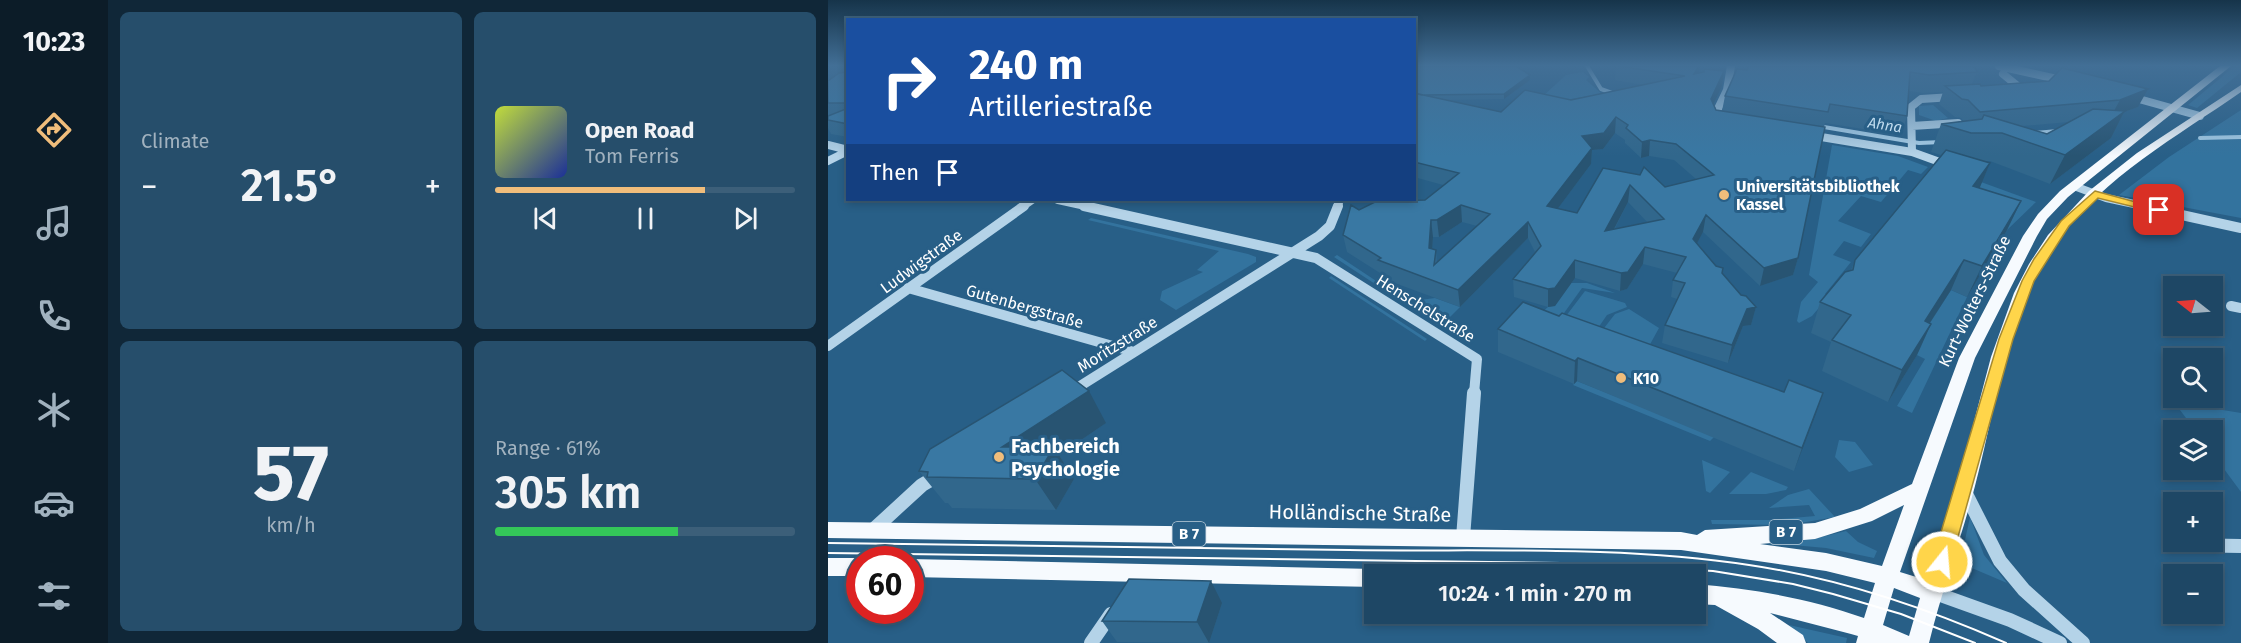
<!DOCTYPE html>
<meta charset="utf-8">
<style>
:root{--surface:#1e4765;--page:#264e6b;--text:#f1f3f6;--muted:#a1b2bf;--line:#3c5f79;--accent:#f0bd7b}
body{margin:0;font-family:"Fira Sans",sans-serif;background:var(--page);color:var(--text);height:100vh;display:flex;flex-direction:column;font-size:22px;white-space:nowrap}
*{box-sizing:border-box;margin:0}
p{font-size:20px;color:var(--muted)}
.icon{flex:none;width:33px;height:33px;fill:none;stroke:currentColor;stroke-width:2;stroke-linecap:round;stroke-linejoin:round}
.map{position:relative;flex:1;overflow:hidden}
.drawer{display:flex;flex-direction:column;gap:12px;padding:12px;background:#102738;width:720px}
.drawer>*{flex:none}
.banner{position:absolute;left:18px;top:18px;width:570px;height:183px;border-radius:0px;box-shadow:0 3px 9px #0003,0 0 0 2px var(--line);background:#1a4fa0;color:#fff;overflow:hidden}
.needle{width:39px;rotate:287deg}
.tools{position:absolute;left:1335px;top:276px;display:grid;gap:12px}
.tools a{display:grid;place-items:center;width:60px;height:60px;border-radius:0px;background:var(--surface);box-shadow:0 3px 9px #0003,0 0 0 2px var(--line);font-size:30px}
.speed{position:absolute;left:18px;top:546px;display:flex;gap:12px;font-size:30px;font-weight:700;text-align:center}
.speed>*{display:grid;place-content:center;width:78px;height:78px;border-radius:50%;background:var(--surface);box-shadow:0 3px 9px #0003,0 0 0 2px var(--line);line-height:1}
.speed .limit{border:9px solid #d22;background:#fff;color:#111}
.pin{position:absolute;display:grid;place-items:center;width:51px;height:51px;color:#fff;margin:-26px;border-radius:12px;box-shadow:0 3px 9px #0006}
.me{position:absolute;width:66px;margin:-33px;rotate:17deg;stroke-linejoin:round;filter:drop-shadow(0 0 4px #0008)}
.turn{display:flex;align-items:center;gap:21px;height:126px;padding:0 24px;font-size:27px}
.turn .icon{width:78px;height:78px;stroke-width:2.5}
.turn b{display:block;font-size:42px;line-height:51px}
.then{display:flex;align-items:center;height:57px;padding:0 24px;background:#0003;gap:12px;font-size:22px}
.big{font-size:45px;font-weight:600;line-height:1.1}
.drawer .widget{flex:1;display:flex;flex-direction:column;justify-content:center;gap:9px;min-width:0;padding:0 21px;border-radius:9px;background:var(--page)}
.drawer .dial{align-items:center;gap:0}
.dial b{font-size:78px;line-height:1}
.song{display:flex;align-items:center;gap:18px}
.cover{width:72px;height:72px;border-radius:9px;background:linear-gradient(135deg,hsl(70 70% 55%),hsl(230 70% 35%))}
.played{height:6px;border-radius:3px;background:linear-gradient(90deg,var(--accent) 70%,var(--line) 70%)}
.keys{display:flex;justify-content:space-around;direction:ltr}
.heat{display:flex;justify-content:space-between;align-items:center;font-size:33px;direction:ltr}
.charge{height:9px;border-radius:4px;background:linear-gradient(90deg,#34c759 61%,var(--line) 0)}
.drawer .tiles{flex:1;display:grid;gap:12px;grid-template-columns:repeat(2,1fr)}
.trip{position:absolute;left:536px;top:564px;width:342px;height:60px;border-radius:0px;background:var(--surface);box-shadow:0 3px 9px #0003,0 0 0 2px var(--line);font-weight:600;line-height:60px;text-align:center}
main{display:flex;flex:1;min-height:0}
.menu{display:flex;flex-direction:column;width:108px;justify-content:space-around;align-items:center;background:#0c1c28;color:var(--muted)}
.menu .icon{width:42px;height:42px}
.menu .on{color:var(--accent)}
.menu b{font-size:27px;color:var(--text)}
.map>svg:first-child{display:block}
.green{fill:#33739e}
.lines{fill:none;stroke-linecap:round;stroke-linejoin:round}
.stream{stroke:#a9cfe8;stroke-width:4}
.minor-far2{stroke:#b4d3e8;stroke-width:8}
.minor-far1{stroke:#b4d3e8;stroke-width:10}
.minor{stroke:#b4d3e8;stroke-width:14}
.major{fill:#f6fafe;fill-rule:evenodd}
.tram{stroke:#fff;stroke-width:2}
.wall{fill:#31678c;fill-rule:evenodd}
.shaded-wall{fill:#285472}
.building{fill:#3978a3;stroke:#285472;stroke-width:1.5;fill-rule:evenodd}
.route{fill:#ffd54a;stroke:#a68a30;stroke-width:1.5}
.poi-dot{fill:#f0bd7b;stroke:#285f87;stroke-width:2}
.labels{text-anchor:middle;stroke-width:6;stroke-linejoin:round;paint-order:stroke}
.far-water-label{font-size:15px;font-style:italic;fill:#c0dcef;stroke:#285f87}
.shield{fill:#285f87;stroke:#becfdb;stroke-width:1.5}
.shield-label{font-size:15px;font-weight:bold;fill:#fff}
.poi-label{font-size:16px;font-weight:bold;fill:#fff;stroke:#285f87;text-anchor:start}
.street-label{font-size:16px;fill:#fff;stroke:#285f87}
.near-poi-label{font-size:20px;font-weight:bold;fill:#fff;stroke:#285f87;text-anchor:start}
.near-street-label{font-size:20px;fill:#fff;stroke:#285f87}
</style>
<main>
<nav class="menu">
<b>10:23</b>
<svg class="icon on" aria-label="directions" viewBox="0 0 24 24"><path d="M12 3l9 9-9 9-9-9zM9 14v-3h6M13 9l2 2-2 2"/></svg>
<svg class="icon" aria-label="music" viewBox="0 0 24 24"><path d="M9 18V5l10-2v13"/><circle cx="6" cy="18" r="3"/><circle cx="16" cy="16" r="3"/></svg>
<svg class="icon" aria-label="phone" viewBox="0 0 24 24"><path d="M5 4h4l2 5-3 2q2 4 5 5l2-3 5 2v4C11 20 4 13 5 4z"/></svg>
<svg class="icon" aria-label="climate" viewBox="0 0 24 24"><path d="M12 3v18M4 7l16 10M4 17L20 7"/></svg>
<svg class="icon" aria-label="car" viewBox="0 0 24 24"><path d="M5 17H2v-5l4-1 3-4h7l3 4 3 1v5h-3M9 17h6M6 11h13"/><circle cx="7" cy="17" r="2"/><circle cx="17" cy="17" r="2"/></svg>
<svg class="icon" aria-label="filters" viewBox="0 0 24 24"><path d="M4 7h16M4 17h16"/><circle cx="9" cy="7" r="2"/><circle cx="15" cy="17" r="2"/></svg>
</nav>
<section class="drawer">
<div class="tiles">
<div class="widget"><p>Climate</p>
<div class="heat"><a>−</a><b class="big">21.5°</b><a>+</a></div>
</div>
<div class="widget">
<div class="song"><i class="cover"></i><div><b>Open Road</b><p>Tom Ferris</p></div></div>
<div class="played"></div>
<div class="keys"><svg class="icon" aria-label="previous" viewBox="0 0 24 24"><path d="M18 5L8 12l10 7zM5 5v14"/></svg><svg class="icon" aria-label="pause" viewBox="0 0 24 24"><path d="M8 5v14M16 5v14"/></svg><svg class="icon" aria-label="next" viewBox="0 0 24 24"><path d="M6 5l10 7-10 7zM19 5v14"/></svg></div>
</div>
<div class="widget dial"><b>57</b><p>km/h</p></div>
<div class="widget"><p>Range · 61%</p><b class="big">305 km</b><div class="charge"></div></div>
</div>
</section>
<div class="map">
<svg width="1413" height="643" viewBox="0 0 1413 643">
<rect width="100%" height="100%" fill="#285f87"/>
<!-- green -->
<path class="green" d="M1407,66H1413V72L1369,108L1360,105Z
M755,72L761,77L758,80L774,94L730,101L714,97L738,75Z
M1105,105L1120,118L1108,121L1091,115V106Z
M1413,110V218L1291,195L1341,157Z
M1004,145L1070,156L1100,167L1093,174L1080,170L1053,202L1033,196L1010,221L1043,234L1033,247L1016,241L1005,255L1023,262L997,294L1001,296L984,316L971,323L969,321L973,302L990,282L981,275Z
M1142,178L1208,202L1179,230L1133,215Z
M263,218L420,254L428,257V262L348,310L332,300L334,291L375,272L369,270L391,251L260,220Z
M509,255L613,324L611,326L506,257Z
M503,276L599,339L597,341L501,278Z
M742,283H759L787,293L754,288L731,320L712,314L720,307L727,305Z
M1123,290L1139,297L1084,413L1069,406L1097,359L1083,352Z
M757,291L797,303L799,307L779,315L768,331L735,320Z
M607,298L632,307L620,319L585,301Z
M801,309L831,328L820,348L773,332L787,314Z
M749,381L887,436L882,441L745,385Z
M1346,402L1413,413V492L1385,454L1384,430H1367Z
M1011,440L1027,442L1045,465L1021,472L1007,457Z
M874,460L902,472L882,493L878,491Z
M923,472L960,487L958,490L938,494H901Z
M981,489L1007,517L961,525L884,524L883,520H942L987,516L981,505L941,508L960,495Z
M1142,517L1156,555L1179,583L1132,563Z
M1018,531L1030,542L1049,551L1046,558L998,548L932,542L989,538Z
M961,625L1019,638L1018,643H980Z"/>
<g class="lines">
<!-- stream -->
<path class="stream" d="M759,66L773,89L784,93
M990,126L1091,143L1114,142
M1207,133L1230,131
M1372,138L1413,137"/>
<!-- minor-far2 -->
<path class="minor-far2" d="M1171,66L1238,81
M1175,74L1197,92
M1300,96L1372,116
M891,120L887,115L899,90L903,66
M1084,126L1130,123
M981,135L1084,152L1120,165
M0,145L20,150
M1084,152L1083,107L1093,99L1125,97
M0,161L20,151
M1246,186L1278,198L1320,207
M230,200L262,207
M194,207L204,200
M509,207L512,200"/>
<!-- minor-far1 -->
<path class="minor-far1" d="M256,206L488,258L649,359L646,394
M1313,206L1413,228
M80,288L306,352
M1403,306L1413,308
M0,346L196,206
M241,393L491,236L502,226L510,206"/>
<!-- minor -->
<path class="minor" d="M1137,492L1172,561L1196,590L1255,643
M45,530L94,485L111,475
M635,538L646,393
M1354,545L1413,546
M1104,592L1182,620L1232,643
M263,643L283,614"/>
<!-- major -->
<path class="major" d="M1392,66H1403L1240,197L1219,219L1209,236L1147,358L1072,572L1098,580L1129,486L1163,357L1186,293L1201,264L1220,235L1261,191L1309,153L1413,85V92C1350,136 1275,177 1230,241C1179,312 1169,403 1147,486C1133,539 1114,590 1101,643H1028L1030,636L1023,634L942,613L975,635L978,643H949L930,629L887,605L867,604V584C925,589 981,598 1036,618L1047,583L998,571L853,550L0,538V522L853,532L869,535L877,530L987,523L1032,509L1084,484L1131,358L1195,236L1210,214L1232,191ZM1076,505L1054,566L998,553L932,544L987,539L1044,521ZM1066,588L1092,598L1081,636L1055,625Z
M0,558H32L36,560H32V576H0Z
M82,559L546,569L555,574H546V587L82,577Z"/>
<!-- tram -->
<path class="tram" d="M0,543C174,545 347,548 521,550C652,552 791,545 921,565C1010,578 1096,607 1178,643
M0,553L733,563L885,571L965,584L1005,594L1073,614L1147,643"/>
</g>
<!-- wall -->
<path class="wall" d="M586,66L702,80L676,99L616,100L673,112L743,100L815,85L787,80L788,67L787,66H872L871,73L875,72L876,69L894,86L886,104L888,110L894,111L897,96L919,70L1149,72L1144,84L1153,86L1221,81L1234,68L1310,107L1296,112L1283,138L1222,184L1162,161H1154L1162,163L1151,188L1193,201L1179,230L1139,297L1123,290L1102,323L1103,324L1089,355L1060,402L994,371L1003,342L983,333L992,302L1023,270L1027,260L1113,155L1103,152L1113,124L1136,122L1133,118L1127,117L1111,104L1115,92L1095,93L1081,91L1079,116L1073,135L997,123L970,258L965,275L932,286L875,232L868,244L913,295L928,307L923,325L915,326L900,363L834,343L837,325L849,299L843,297L845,280L849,273L815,264L799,289L792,291L747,278L727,306L720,307L686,297L685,279L707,252L700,238L632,307L553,278L552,273L519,252L515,235L531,210L551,200H563V201L597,200L615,185L586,177ZM1241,122L1219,134L1194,126ZM787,133L797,140V143L813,158L821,156L846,160L868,179L837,187L775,168L749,213L730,208L763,164L764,150L775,149ZM800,202L820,223L786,230ZM634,222L649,226L609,263L608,250L604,249L605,237H611Z
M20,72V137L3,134L0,128V81Z
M731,316L956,392L995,393L966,471L749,381L746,384L670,352V329Z
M278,423L231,455L246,479L228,510L124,508L120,503H117L91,471Z
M394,603L381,643L289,642L274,621Z"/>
<!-- shaded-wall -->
<path class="shaded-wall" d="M871,66H872L870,78L866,74Z
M896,71L894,86L881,114L883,99Z
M702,75V80L676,99V94Z
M1320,89L1310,107L1296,112L1283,138L1222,184L1237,155L1282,118L1292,100Z
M788,117L787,133L775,149L764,150L763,164L719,223V206L754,136Z
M822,140L821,156L813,158L814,142Z
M1162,163L1150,192L1145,186Z
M802,185L800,202L776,248L777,231Z
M1193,201L1179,230L1139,297L1154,266Z
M633,205L634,222L611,237L609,220Z
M878,215L875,232L862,256L865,239Z
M603,220L605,237L603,265L601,248Z
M700,222V238L632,307L630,290Z
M817,247L815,264L799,289L792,291L793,273Z
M970,258L965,275L932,286L936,268Z
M747,260V278L727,306L720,307V289Z
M1136,260L1123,290L1083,352L1097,321Z
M928,307L923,325L915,326L900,363L904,345L919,309Z
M1103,324L1089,355L1060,402L1074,370Z
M750,358L749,381L746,384L747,361Z
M261,391L278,423L231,455L246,479L228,510L207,479L174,447Z
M995,393L987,416L966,471L974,448Z
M383,581L394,603L381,643L369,622Z"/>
<!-- building -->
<path class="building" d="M586,66H688L702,75L676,94L594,95L586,93Z
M790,66H871L866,74L876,72V69L896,71L883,99L888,110L997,127L970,258L936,268L878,215L865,239L888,266L895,268L894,273L913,295L918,296L928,307L919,309L904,345L837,325L857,283L845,280L858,257L817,247L800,272L793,273L747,260L727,288L720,289L685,279L713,246L700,222L630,290L550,260L553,258L515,235L523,205L531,210L551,200H562L561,201L597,200L631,173L586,162V93L673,112L697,90L743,100L857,76ZM788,117L800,125L798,128L814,142L822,140L848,144L886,175L837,187L816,167L812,175L775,168L749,213L719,206L764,148L754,136L776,133ZM802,185L836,219L777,231ZM633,205L662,214L606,265L608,250L601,248L603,220H609Z
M921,66H1143L1147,68L1149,72L1101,75L1082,72L1079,116L1002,104L1000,112L897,96L909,69L919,70Z
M1234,68L1320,89L1292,100L1152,112L1140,100L1134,99L1117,86L1152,84L1153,86L1221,81Z
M20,72V103H0V81L11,73Z
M20,108V124L0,120V116Z
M1265,109L1297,111L1237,155L1174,133H1143L1113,124L1154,119L1156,115L1219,134Z
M1118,150L1162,163L1145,186L1193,201L1154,266L1136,260L1097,321L1103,324L1074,370L1004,340L1023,315L992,302L1017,272L1025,270L1027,260Z
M695,302L731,316L734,313L956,392L961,380L995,393L974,448L750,358L747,361L670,329Z
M234,370L261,391L174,447H226L207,479L99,477L100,472L91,471L102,449Z
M301,579L383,581L369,622L274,621Z"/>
<!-- sky -->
<linearGradient id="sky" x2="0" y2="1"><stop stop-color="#16344a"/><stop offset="0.42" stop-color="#426f96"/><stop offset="1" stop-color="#426f96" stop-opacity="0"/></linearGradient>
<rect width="1413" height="156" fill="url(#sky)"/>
<!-- route -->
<path class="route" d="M1267,191L1337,210L1331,213L1270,198L1241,226L1206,281L1185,339L1123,562L1120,568L1114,571L1107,568L1104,562L1171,339L1194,281L1206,259L1233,221Z"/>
<!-- markers -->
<g class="poi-dot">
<circle cx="896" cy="195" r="6"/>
<circle cx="793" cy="378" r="6"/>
<circle cx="171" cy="457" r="6"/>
</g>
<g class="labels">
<!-- far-water labels -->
<g class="far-water-label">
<text transform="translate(1057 125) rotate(9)" y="5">Ahna</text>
</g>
<!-- shield labels -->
<g class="shield">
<rect x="941.5" y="520" width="33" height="24" rx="4.5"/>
<rect x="344.5" y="522" width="33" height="24" rx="4.5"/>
</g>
<g class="shield-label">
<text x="958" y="537">B 7</text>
<text x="361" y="539">B 7</text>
</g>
<!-- poi labels -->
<g class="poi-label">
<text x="908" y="192">Universitätsbibliothek<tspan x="908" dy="18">Kassel</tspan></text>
<text x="805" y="384">K10</text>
</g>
<!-- street labels -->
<g class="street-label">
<text transform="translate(93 261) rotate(-36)" y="6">Ludwigstraße</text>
<text transform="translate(1146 301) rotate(-64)" y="6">Kurt-Wolters-Straße</text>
<text transform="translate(197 306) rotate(16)" y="6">Gutenbergstraße</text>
<text transform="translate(598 308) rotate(32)" y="6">Henschelstraße</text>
<text transform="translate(289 344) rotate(-32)" y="6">Moritzstraße</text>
</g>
<!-- near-poi labels -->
<g class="near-poi-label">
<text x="183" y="453">Fachbereich<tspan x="183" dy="23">Psychologie</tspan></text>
</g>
<!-- near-street labels -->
<g class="near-street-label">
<text transform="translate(532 513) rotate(1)" y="7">Holländische Straße</text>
</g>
</g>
</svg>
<div class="tools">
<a><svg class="needle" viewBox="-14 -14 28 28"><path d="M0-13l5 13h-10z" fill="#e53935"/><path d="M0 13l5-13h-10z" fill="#a1b2bf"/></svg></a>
<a><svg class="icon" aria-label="search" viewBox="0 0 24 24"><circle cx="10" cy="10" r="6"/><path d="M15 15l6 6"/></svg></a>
<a><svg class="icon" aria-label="layers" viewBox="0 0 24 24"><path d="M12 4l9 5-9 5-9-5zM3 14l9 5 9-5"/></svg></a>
<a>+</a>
<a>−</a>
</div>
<div class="speed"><div class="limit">60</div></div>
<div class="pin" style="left:1331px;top:210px;background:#d93025"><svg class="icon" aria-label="arrive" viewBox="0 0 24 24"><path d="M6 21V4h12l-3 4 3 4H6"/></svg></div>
<svg class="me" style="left:1114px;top:562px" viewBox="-20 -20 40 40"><circle r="17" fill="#ffd54a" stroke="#fff" stroke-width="3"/><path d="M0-11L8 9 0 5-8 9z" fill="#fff"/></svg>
<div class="trip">10:24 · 1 min · 270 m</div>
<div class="banner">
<div class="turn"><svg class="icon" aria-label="right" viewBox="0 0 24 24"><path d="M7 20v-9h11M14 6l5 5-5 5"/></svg><div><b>240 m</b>Artilleriestraße</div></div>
<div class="then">Then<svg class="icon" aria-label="arrive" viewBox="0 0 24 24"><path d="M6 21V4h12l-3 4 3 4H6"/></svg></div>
</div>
</div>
</main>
